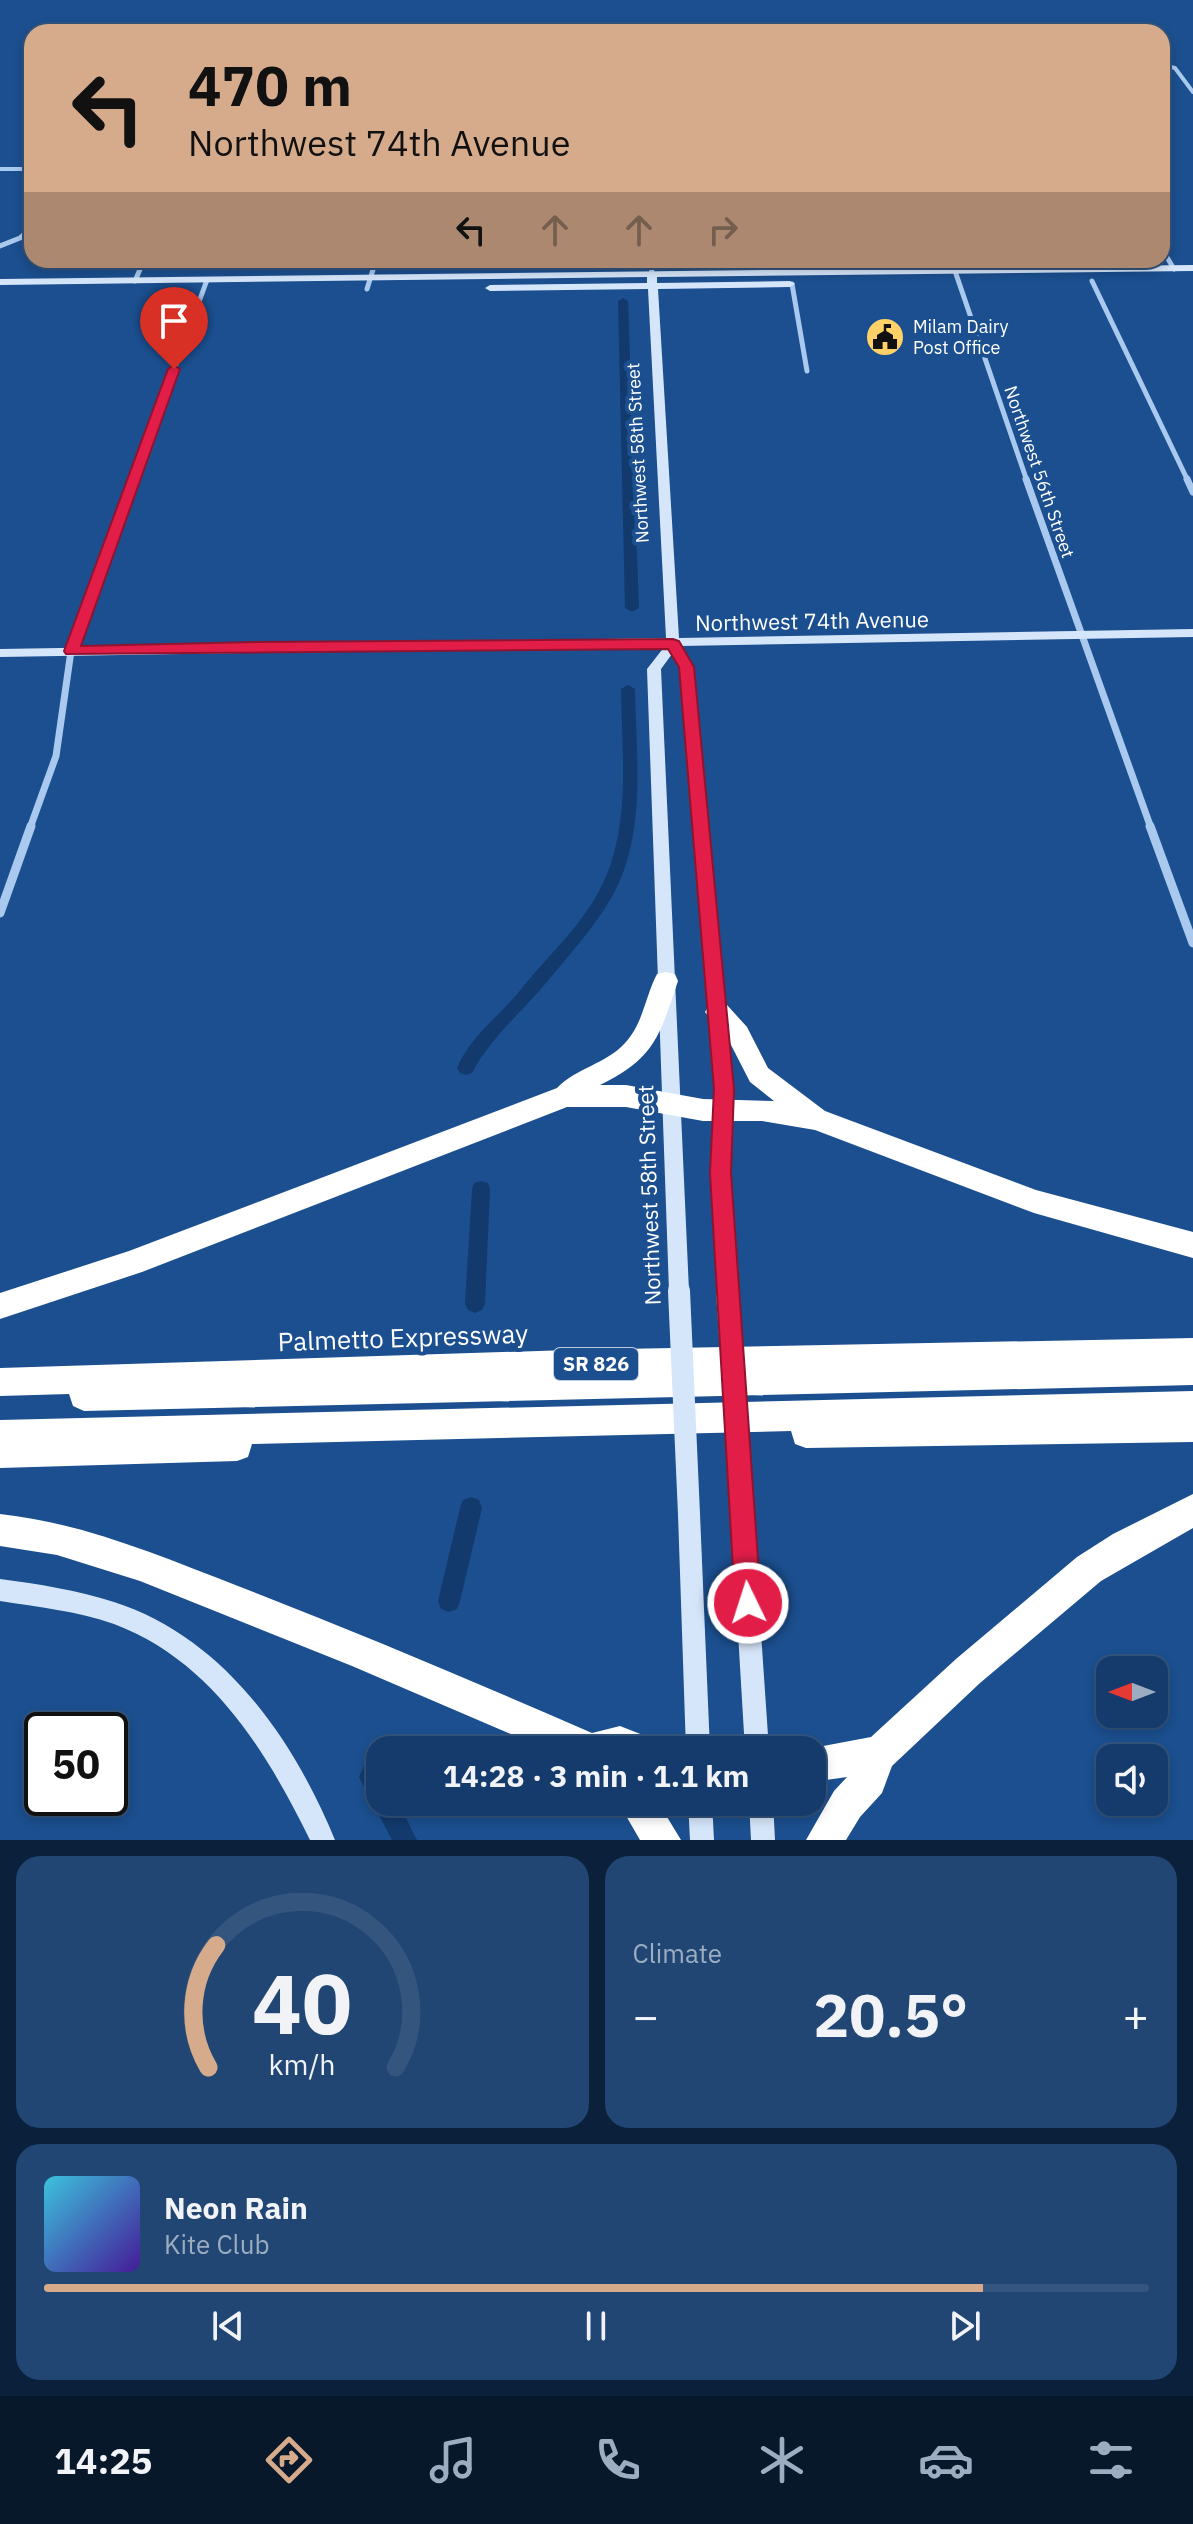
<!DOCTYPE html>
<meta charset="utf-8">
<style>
:root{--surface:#143b6b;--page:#214673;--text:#f1f3f6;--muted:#9dadc1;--line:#33557e;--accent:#d6ab8b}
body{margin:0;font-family:"IBM Plex Sans",sans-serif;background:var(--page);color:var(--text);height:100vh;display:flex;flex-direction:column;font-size:30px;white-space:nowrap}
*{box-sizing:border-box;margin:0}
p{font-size:26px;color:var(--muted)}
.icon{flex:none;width:44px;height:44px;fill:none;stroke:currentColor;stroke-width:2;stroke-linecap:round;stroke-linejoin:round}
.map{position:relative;height:1840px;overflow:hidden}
.drawer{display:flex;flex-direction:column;gap:16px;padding:16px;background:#0b203b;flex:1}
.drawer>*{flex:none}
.hud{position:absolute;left:24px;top:24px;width:1146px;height:244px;border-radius:24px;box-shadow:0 4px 12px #0003,0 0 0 2px var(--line);background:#d6ab8b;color:#111;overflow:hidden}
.needle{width:52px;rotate:270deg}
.controls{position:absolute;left:1096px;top:1656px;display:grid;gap:16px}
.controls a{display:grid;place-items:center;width:72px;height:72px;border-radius:16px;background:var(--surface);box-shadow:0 4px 12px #0003,0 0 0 2px var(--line);font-size:40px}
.speed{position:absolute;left:24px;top:1712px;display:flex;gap:16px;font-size:40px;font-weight:700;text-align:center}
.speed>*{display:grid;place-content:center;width:104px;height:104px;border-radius:50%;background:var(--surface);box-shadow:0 4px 12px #0003,0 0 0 2px var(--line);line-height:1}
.speed .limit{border:4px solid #111;border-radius:12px;background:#fff;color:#111}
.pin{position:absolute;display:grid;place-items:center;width:68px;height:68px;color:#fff;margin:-82px -34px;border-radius:50% 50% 50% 0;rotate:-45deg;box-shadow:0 0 8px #0007}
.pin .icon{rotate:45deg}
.me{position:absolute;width:88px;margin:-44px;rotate:356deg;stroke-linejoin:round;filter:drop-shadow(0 0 6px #0008)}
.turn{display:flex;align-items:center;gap:28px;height:168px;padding:0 32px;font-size:36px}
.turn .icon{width:104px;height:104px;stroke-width:2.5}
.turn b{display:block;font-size:56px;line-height:68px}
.lanes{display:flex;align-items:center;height:76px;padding:0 32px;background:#0003;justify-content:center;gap:40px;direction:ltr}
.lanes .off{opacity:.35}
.big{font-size:60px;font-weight:700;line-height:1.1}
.drawer .widget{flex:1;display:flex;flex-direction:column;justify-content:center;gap:12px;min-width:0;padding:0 28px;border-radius:24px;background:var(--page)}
.drawer .dial{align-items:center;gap:0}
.dial svg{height:208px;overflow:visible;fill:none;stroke:var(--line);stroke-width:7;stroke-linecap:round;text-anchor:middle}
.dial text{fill:var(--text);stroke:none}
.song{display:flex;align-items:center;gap:24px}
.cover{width:96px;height:96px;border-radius:12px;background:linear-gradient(135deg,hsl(190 70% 55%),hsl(260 70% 35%))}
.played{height:8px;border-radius:4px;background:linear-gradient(90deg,var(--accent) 85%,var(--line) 85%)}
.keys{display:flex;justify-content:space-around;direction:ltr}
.heat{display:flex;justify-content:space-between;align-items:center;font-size:44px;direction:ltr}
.drawer .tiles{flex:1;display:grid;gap:16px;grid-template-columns:1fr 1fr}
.widget:last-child{grid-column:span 2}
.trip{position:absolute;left:366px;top:1736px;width:460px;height:80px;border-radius:24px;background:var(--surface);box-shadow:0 4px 12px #0003,0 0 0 2px var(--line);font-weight:700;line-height:80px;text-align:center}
.tabs{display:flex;height:128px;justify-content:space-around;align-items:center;background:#08182b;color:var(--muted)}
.tabs .icon{width:56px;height:56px}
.tabs .selected{color:var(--accent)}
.tabs b{font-size:36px;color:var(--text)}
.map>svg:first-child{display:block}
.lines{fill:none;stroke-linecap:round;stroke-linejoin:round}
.canal{fill:#123a6d;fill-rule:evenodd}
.street-far3{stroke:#a9c9ee;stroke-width:4}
.street-far2{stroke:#a9c9ee;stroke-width:5}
.street-far1{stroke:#a9c9ee;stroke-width:7}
.street{stroke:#a9c9ee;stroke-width:9}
.secondary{fill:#d6e6fa;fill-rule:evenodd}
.highway{fill:#fff;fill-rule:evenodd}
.secondary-bridge{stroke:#d6e6fa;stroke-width:22}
.route{fill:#e11d48;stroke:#92132f;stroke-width:2}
.labels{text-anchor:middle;stroke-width:8;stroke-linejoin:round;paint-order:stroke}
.far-poi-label{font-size:18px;fill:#fff;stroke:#1b4f8f;text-anchor:start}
.far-street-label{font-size:18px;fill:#fff;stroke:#1b4f8f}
.shield{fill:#1b4f8f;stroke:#bbcadd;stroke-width:2}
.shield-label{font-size:20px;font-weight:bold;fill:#fff}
.street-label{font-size:22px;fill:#fff;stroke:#1b4f8f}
.near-street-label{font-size:26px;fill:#fff;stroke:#1b4f8f}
</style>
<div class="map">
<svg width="1193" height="1840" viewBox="0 0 1193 1840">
<rect width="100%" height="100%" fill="#1b4f8f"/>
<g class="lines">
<!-- canal -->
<path class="canal" d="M623,298L628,301L639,608L632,612L625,608L618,301Z
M628,685L635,689C636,757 647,832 613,895C595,927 569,955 546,983C521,1013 490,1038 472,1073L466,1075L460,1073L457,1068C471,1035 500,1016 522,988C547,957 579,928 598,893C632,832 622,756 621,689Z
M481,1181L488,1183L490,1189L485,1304L482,1310L475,1313L468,1310L465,1304L472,1189L474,1183Z
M471,1497L479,1500L482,1508L460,1601L457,1609L449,1612L441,1609L438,1601L460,1508L463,1500Z
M380,1743L388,1747L390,1750H380V1802H398L417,1840H392L359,1777L372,1747Z"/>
<!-- street-far3 -->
<path class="street-far3" d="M1167,66L1175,68L1193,92
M0,169H32"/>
<!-- street-far2 -->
<path class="street-far2" d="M0,246L20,238L32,228
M1162,249L1174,269
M651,260L652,274
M955,271L1027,481
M135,281L144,260
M1092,281L1188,481
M792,284L807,371
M367,289L376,260
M133,481L207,280"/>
<!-- street-far1 -->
<path class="street-far1" d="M1026,479L1151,828
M1187,479L1193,492
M30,828L56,756L71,651L134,479"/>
<!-- street -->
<path class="street" d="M1150,826L1193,943
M0,913L31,826"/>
<!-- secondary -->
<path class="secondary" d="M1193,265V271L657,277V283L790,281L795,284L790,287L658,289L679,638L1193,629V637L681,646L693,667L733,1089L729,1173L737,1291L734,1297L727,1300L720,1297L717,1291L711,1173L715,1089L679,667L672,654L661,669L689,1291L686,1297L679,1300L672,1297L669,1291L647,669L665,646L0,657V649L666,638L648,289L490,291L485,288L490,285L647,283V277L0,285V279Z
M689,1503L697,1506L700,1514L710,1750H686L678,1514L681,1506Z
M742,1505L750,1508L753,1516L769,1750H745L731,1516L734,1508Z
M0,1579C39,1584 76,1590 114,1602C223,1637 293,1738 335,1840H310C266,1751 212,1661 114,1624C77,1611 38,1607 0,1601Z
M688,1802H712L714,1840H690Z
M749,1802H773L775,1840H751Z"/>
<!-- highway -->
<path class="highway" d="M666,972L675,974L678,981C659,1037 655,1058 600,1085H626L703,1099L774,1101L750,1082L729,1041L705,1012L709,1005L718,1002L727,1005L747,1027L768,1068L825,1111L1036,1190L1193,1232V1258L1034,1213L815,1130L762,1121H703L626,1107H567L142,1272L0,1319V1293L129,1251L557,1088C576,1068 606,1064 625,1043C643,1024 645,997 657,974Z
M1193,1338V1385L84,1411L73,1406L69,1394L0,1396V1368L569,1350Z
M1193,1391V1442L806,1448L795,1444L791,1431L252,1444L248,1457L237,1461L0,1468V1420Z
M1193,1494V1528L1101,1581L980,1683L892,1766L882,1793L860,1817L846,1840H806L834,1791L847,1777L812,1782V1750H802L871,1737L956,1659L1077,1557L1113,1534Z
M0,1514C84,1523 160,1556 238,1586C357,1632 475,1682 592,1733L620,1726L648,1737L653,1750H548L352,1666L140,1581L57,1555L0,1546Z
M618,1802H658L681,1840H640Z"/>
<!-- secondary-bridge -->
<path class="secondary-bridge" d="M679,1291L689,1514
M727,1291L742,1516"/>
</g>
<!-- route -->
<path class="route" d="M174,365L180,369L81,646L256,642L673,639L679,641L694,667L734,1089L731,1173L761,1603L757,1612L748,1616L739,1612L735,1603L710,1173L714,1089L679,667L668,649L66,654L64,651L168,369Z"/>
<!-- icons -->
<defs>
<g id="civic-disc" transform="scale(2)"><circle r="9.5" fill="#ffd166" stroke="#1b4f8f"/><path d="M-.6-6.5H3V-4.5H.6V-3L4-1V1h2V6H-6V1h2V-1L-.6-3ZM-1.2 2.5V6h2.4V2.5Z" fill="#111"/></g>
</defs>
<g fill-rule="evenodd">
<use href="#civic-disc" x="885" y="337"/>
</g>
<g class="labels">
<!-- far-poi labels -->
<g class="far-poi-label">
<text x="913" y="333">Milam Dairy<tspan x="913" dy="21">Post Office</tspan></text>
</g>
<!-- far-street labels -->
<g class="far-street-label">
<text transform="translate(638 453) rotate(-93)" y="6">Northwest 58th Street</text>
<text transform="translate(1039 472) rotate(71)" y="6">Northwest 56th Street</text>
</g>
<!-- shield labels -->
<rect class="shield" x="554" y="1348" width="84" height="32" rx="6"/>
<g class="shield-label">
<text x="596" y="1371">SR 826</text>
</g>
<!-- street labels -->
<g class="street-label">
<text transform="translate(812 621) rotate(-1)" y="8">Northwest 74th Avenue</text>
<text transform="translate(649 1195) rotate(-92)" y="8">Northwest 58th Street</text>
</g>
<!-- near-street labels -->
<g class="near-street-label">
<text transform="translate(403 1338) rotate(-2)" y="9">Palmetto Expressway</text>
</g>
</g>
</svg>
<div class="controls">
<a><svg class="needle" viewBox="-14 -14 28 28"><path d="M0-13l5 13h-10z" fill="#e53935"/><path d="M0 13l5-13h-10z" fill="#9dadc1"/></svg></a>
<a><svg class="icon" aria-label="sound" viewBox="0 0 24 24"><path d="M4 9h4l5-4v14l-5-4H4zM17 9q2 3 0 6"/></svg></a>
</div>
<div class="speed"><div class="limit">50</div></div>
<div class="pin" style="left:174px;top:369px;background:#d93025"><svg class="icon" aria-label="arrive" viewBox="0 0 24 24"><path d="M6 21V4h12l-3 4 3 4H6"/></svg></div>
<svg class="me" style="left:748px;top:1603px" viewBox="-20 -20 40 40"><circle r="17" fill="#e11d48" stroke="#fff" stroke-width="3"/><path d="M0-11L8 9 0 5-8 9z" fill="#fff"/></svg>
<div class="trip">14:28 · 3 min · 1.1 km</div>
<div class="hud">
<div class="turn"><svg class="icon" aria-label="left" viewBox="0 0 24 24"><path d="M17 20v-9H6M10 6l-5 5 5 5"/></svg><div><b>470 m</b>Northwest 74th Avenue</div></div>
<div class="lanes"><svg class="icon" aria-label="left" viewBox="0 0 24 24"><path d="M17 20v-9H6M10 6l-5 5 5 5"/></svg><svg class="icon off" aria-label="ahead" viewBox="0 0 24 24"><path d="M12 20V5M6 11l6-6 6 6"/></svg><svg class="icon off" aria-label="ahead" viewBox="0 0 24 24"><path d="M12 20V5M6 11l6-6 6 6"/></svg><svg class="icon off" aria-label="right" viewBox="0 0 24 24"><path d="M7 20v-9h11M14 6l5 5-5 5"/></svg></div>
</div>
</div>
<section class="drawer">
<div class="tiles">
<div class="widget dial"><svg viewBox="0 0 100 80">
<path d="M14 69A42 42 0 1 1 86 69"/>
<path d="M14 69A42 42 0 0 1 17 22" stroke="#d6ab8b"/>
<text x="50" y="56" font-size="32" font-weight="700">40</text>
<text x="50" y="72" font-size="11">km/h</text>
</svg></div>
<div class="widget"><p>Climate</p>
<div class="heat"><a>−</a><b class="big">20.5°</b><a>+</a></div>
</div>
<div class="widget">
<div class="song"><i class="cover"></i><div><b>Neon Rain</b><p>Kite Club</p></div></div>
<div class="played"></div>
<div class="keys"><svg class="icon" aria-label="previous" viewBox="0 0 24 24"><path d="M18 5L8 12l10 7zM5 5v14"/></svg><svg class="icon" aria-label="pause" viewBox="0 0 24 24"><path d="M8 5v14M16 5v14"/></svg><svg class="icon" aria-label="next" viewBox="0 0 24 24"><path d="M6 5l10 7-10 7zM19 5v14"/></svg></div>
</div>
</div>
</section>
<nav class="tabs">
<b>14:25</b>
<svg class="icon selected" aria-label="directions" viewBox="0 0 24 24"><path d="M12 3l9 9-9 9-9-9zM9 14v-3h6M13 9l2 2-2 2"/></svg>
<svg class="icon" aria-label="music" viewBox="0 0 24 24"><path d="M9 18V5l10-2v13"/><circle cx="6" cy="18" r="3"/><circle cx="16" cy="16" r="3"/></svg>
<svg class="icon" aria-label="phone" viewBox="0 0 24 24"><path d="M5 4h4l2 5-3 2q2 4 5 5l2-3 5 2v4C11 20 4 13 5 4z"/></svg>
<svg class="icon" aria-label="climate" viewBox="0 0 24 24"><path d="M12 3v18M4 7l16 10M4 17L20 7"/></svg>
<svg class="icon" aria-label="car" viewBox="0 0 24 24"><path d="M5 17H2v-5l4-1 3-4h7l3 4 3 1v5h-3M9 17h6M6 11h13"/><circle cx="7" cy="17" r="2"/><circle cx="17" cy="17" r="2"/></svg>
<svg class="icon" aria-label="filters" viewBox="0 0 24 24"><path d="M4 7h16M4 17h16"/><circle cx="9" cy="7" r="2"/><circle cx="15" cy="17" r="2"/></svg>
</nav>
